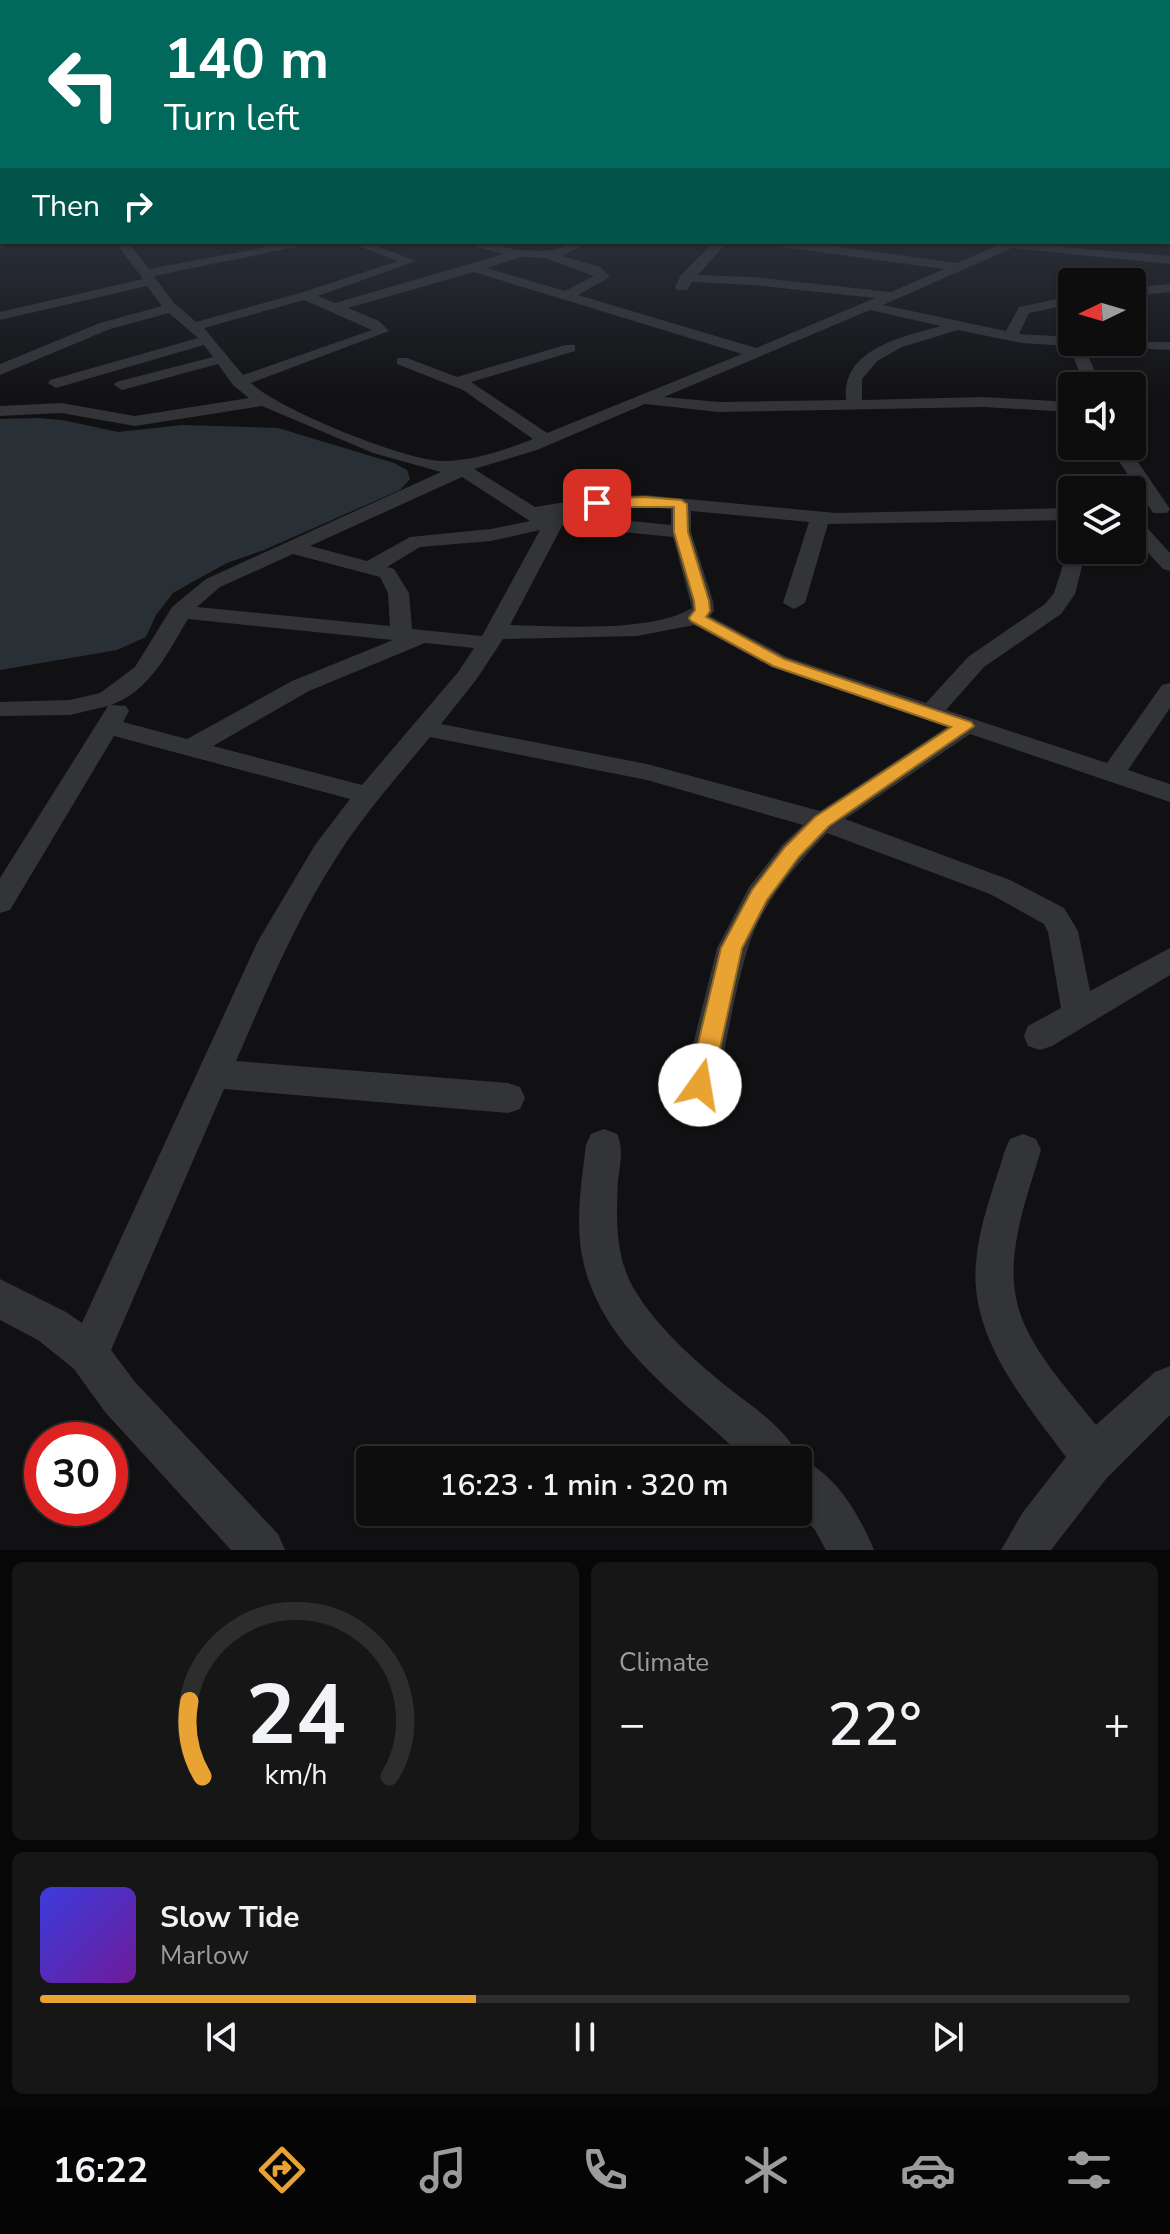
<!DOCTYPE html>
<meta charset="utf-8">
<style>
:root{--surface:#0d0d0e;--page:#161617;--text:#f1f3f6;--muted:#9a9c9e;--line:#2d2d2e;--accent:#e9a333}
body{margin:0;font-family:"Nunito Sans",sans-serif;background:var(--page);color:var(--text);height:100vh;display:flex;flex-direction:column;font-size:30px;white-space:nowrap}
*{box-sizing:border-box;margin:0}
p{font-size:26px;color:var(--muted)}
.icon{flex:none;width:44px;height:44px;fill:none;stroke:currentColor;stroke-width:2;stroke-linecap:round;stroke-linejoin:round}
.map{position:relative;height:1550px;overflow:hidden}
.panel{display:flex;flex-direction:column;gap:12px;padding:12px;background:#070708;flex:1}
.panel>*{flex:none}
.top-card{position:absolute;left:0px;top:0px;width:1170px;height:244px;box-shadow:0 2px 6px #0004,0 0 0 2px var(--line);background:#00695c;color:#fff;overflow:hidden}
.needle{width:52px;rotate:265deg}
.controls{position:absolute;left:1058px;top:268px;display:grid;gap:16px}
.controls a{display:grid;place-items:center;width:88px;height:88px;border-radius:8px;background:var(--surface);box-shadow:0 2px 6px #0004,0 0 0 2px var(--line);font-size:40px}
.speed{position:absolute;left:24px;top:1422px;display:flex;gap:16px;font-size:40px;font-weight:700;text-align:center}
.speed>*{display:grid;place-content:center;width:104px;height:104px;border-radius:50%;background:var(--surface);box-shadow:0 2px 6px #0004,0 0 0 2px var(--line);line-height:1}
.speed .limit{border:12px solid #d22;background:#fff;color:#111}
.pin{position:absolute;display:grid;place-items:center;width:68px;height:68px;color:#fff;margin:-34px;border-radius:16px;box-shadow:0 4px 12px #0006}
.me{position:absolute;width:88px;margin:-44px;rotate:13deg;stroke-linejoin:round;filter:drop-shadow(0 0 6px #0008)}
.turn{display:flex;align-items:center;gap:28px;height:168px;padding:0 32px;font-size:36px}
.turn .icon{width:104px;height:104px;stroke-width:2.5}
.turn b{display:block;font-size:56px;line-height:68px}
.then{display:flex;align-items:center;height:76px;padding:0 32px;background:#0003;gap:16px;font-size:30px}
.big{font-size:60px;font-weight:600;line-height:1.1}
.panel .card{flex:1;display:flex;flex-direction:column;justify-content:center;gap:12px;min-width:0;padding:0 28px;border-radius:12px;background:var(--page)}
.panel .dial{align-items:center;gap:0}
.dial svg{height:208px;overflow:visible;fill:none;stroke:var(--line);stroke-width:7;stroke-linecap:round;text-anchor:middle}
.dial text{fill:var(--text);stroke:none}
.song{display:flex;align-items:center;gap:24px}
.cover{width:96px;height:96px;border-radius:12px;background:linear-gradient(135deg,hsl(240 70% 55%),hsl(280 70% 35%))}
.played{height:8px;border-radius:4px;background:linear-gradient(90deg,var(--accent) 40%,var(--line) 40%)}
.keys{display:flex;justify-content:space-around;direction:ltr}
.heat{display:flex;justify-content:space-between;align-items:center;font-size:44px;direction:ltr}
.panel .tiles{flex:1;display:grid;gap:12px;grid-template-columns:1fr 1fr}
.card:last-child{grid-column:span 2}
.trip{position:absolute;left:356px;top:1446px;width:456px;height:80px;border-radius:8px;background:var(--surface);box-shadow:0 2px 6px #0004,0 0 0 2px var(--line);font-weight:600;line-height:80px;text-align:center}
.tabs{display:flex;height:128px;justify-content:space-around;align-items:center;background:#050506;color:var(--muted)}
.tabs .icon{width:56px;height:56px}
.tabs .on{color:var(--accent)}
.tabs b{font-size:36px;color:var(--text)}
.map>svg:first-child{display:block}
.water{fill:#283036}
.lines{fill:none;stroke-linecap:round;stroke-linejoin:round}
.minor{fill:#323437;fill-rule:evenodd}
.route{fill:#e9a333;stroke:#976a21;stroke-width:2}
</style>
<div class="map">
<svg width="1170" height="1550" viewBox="0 0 1170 1550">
<rect width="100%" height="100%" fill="#111113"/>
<!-- water -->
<path class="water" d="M38,418L62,420L118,432L182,425L278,428L394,463L407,470L410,479L400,490L264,550L227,563L194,581L173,593L156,615L146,637L117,650L0,670V419Z"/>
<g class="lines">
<!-- minor -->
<path class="minor" d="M1168,229H1170V237H1168Z
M0,240L2,242H13L0,248Z
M115,242H128L149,269L293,242H319L154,276L173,302L196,322L300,293L398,261L348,242H366L416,261L318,296L335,303L504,254L458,242C486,242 512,251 540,251C558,251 572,242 589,242L562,256L600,267L610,277L578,295L756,348L875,298L753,285L692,282L687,290H677L675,287L681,275L714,242H727L698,275L753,277L891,292L944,269L776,246L770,242H803L957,263L1005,242L1170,256V264L1012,248L883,305L1006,331L1019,307L1072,296V304L1029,313L1019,334L1072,337V342H1170V350L1084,346L1101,386H1085L1069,346L1022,343L958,330L902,347L877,361L862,379V400L983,397L1072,402V412L983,407L719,412L645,404L537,450L474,469L535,507L597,497L645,495L836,513L1072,508V520L828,524L805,603L794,609L783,603L809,522L691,511V532L713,601L714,611L710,616L787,657L926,703L968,657L1045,604L1054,593L1069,546L1072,545V550H1086L1075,594L1061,614L984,667L946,710L1107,763L1162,685L1170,683V708L1128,770L1170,784V802L970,734L845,819L1010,880L1064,908L1078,931L1090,991L1170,948V975L1052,1046L1040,1050L1028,1046L1024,1036L1028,1026L1061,1008L1048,932L1044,924L990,894L827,833C795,866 760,905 747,951C734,994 727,1041 717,1085L712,1095L700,1100L688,1095L683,1085L717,948L749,887L782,845L803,825L647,780L430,737C398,776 363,815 336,858C295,922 266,992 236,1061L508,1083L520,1087L525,1098L520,1109L508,1113L224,1089L111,1350L135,1382L278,1534L285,1550H231L105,1412L74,1369L38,1340L0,1320V1279L66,1312L82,1323L258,941L315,845L350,799L114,736L10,910L0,913V878L108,706L70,715L0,716V702L70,700L100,693L135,667L172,607L206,579L441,472L373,453L262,406L135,426L61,413L0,416V406L61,403L135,416L249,398L233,385L218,364L122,390L114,385L116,382L213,357L204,345L56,388L48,383L50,380L198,338L169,313L110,329L0,375V364L100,323L162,306L147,286L0,320V312L143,279ZM521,257L545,258L594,276L565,291L487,268ZM474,272L742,354L547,433L471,382L575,351V345H565L457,377L407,358H397V364L463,390L533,439C505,450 474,461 443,461C406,461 278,409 251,383L389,331L379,321L348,308ZM304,300L372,330L243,375L204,328ZM870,310L941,326C902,337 841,349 846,400L719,402L664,397ZM462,477L530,521L491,529L410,537L367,561L310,546ZM645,507L671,509V525L562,514L597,509ZM562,526L673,537L692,608C651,633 558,626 510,625ZM540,530L482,636L412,629L409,593L394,569L387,567L420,547L491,541ZM293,554L380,577L388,593L390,626L197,607L220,587ZM188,619L393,640L292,681L187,739L123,722L129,711L126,706L111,705C150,691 168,652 188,619ZM694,625L771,667L947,727L820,811L647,764L441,724L476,680L503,639L637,636ZM425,643L474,648L459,671L362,785L213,746L309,691Z
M1170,284V292L1132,296V288Z
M1109,446H1127L1170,509L1167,513H1153Z
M1132,517L1139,519L1170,553V571L1163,569L1132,535Z
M604,1129L617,1134C624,1149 620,1164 618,1181C616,1218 615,1256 634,1289C657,1327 692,1358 726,1386C751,1406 787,1428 799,1458C836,1474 859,1514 874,1550H826L815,1530L798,1512V1460H747C681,1396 591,1342 580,1242C577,1210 582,1177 586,1145L591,1134Z
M1023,1134L1036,1139L1041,1150C1026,1201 1002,1260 1020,1313C1034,1354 1070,1392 1096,1425L1155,1372L1170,1366V1415L1106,1479L1051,1550H1001L1023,1512L1066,1457C1024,1401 969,1337 976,1262C979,1224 994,1187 1005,1150L1010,1139Z"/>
</g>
<!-- sky -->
<linearGradient id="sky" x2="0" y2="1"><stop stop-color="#09090a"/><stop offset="0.46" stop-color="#323844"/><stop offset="1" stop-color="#323844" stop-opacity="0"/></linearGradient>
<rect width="1170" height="401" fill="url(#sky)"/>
<!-- route -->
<path class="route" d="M645,497L681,500L687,504L688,532L709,601L710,611L706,617L784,659L971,722L974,726L829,826L799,857L767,900L742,948L712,1085L709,1092L700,1095L692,1092L688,1085L721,948L752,890L785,847L815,817L951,727L773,666L691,621L689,618L695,610L694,601L674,532V507H597L590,503L597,499Z"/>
</svg>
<div class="controls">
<a><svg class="needle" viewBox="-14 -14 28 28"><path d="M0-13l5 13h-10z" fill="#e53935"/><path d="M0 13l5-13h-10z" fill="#9a9c9e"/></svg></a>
<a><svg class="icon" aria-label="sound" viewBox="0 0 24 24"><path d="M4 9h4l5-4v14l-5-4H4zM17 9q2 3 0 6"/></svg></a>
<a><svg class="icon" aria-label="layers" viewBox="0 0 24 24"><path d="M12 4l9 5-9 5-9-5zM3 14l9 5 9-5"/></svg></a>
</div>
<div class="speed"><div class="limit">30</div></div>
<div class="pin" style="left:597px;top:503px;background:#d93025"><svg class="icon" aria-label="arrive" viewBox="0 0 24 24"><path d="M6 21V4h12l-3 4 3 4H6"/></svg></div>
<svg class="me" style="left:700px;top:1085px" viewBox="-20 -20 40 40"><circle r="19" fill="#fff"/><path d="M0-13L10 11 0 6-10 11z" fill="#e9a333"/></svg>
<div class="trip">16:23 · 1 min · 320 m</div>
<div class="top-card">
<div class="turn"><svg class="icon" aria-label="left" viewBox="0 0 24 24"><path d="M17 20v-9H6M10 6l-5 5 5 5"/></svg><div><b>140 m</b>Turn left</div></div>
<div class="then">Then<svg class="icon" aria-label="right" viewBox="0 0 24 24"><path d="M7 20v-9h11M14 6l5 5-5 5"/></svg></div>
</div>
</div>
<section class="panel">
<div class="tiles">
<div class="card dial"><svg viewBox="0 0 100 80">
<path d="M14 69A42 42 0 1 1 86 69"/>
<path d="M14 69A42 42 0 0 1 9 40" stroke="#e9a333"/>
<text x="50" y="56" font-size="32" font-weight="700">24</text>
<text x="50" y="72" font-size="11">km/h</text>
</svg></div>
<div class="card"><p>Climate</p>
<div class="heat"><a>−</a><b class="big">22°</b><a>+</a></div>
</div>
<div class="card">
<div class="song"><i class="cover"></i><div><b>Slow Tide</b><p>Marlow</p></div></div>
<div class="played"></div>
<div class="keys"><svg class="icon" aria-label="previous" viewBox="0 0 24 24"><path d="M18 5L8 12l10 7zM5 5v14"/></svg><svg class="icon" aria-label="pause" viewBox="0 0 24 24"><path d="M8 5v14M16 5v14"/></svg><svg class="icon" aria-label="next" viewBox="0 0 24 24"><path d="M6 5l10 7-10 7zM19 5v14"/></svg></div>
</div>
</div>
</section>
<nav class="tabs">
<b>16:22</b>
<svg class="icon on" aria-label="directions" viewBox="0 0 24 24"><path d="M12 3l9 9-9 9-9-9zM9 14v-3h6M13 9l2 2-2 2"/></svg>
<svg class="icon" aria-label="music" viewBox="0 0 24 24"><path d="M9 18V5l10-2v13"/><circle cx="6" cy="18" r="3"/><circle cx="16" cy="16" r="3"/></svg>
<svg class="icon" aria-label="phone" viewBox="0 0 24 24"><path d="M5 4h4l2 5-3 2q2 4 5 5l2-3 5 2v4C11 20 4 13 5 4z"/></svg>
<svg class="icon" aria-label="climate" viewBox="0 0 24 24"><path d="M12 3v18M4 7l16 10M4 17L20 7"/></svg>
<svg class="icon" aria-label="car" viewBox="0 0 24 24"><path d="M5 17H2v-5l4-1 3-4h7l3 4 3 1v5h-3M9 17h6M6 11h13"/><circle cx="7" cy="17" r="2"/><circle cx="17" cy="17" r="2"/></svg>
<svg class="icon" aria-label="filters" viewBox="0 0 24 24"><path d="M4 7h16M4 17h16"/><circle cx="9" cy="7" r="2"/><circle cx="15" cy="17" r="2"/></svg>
</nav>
